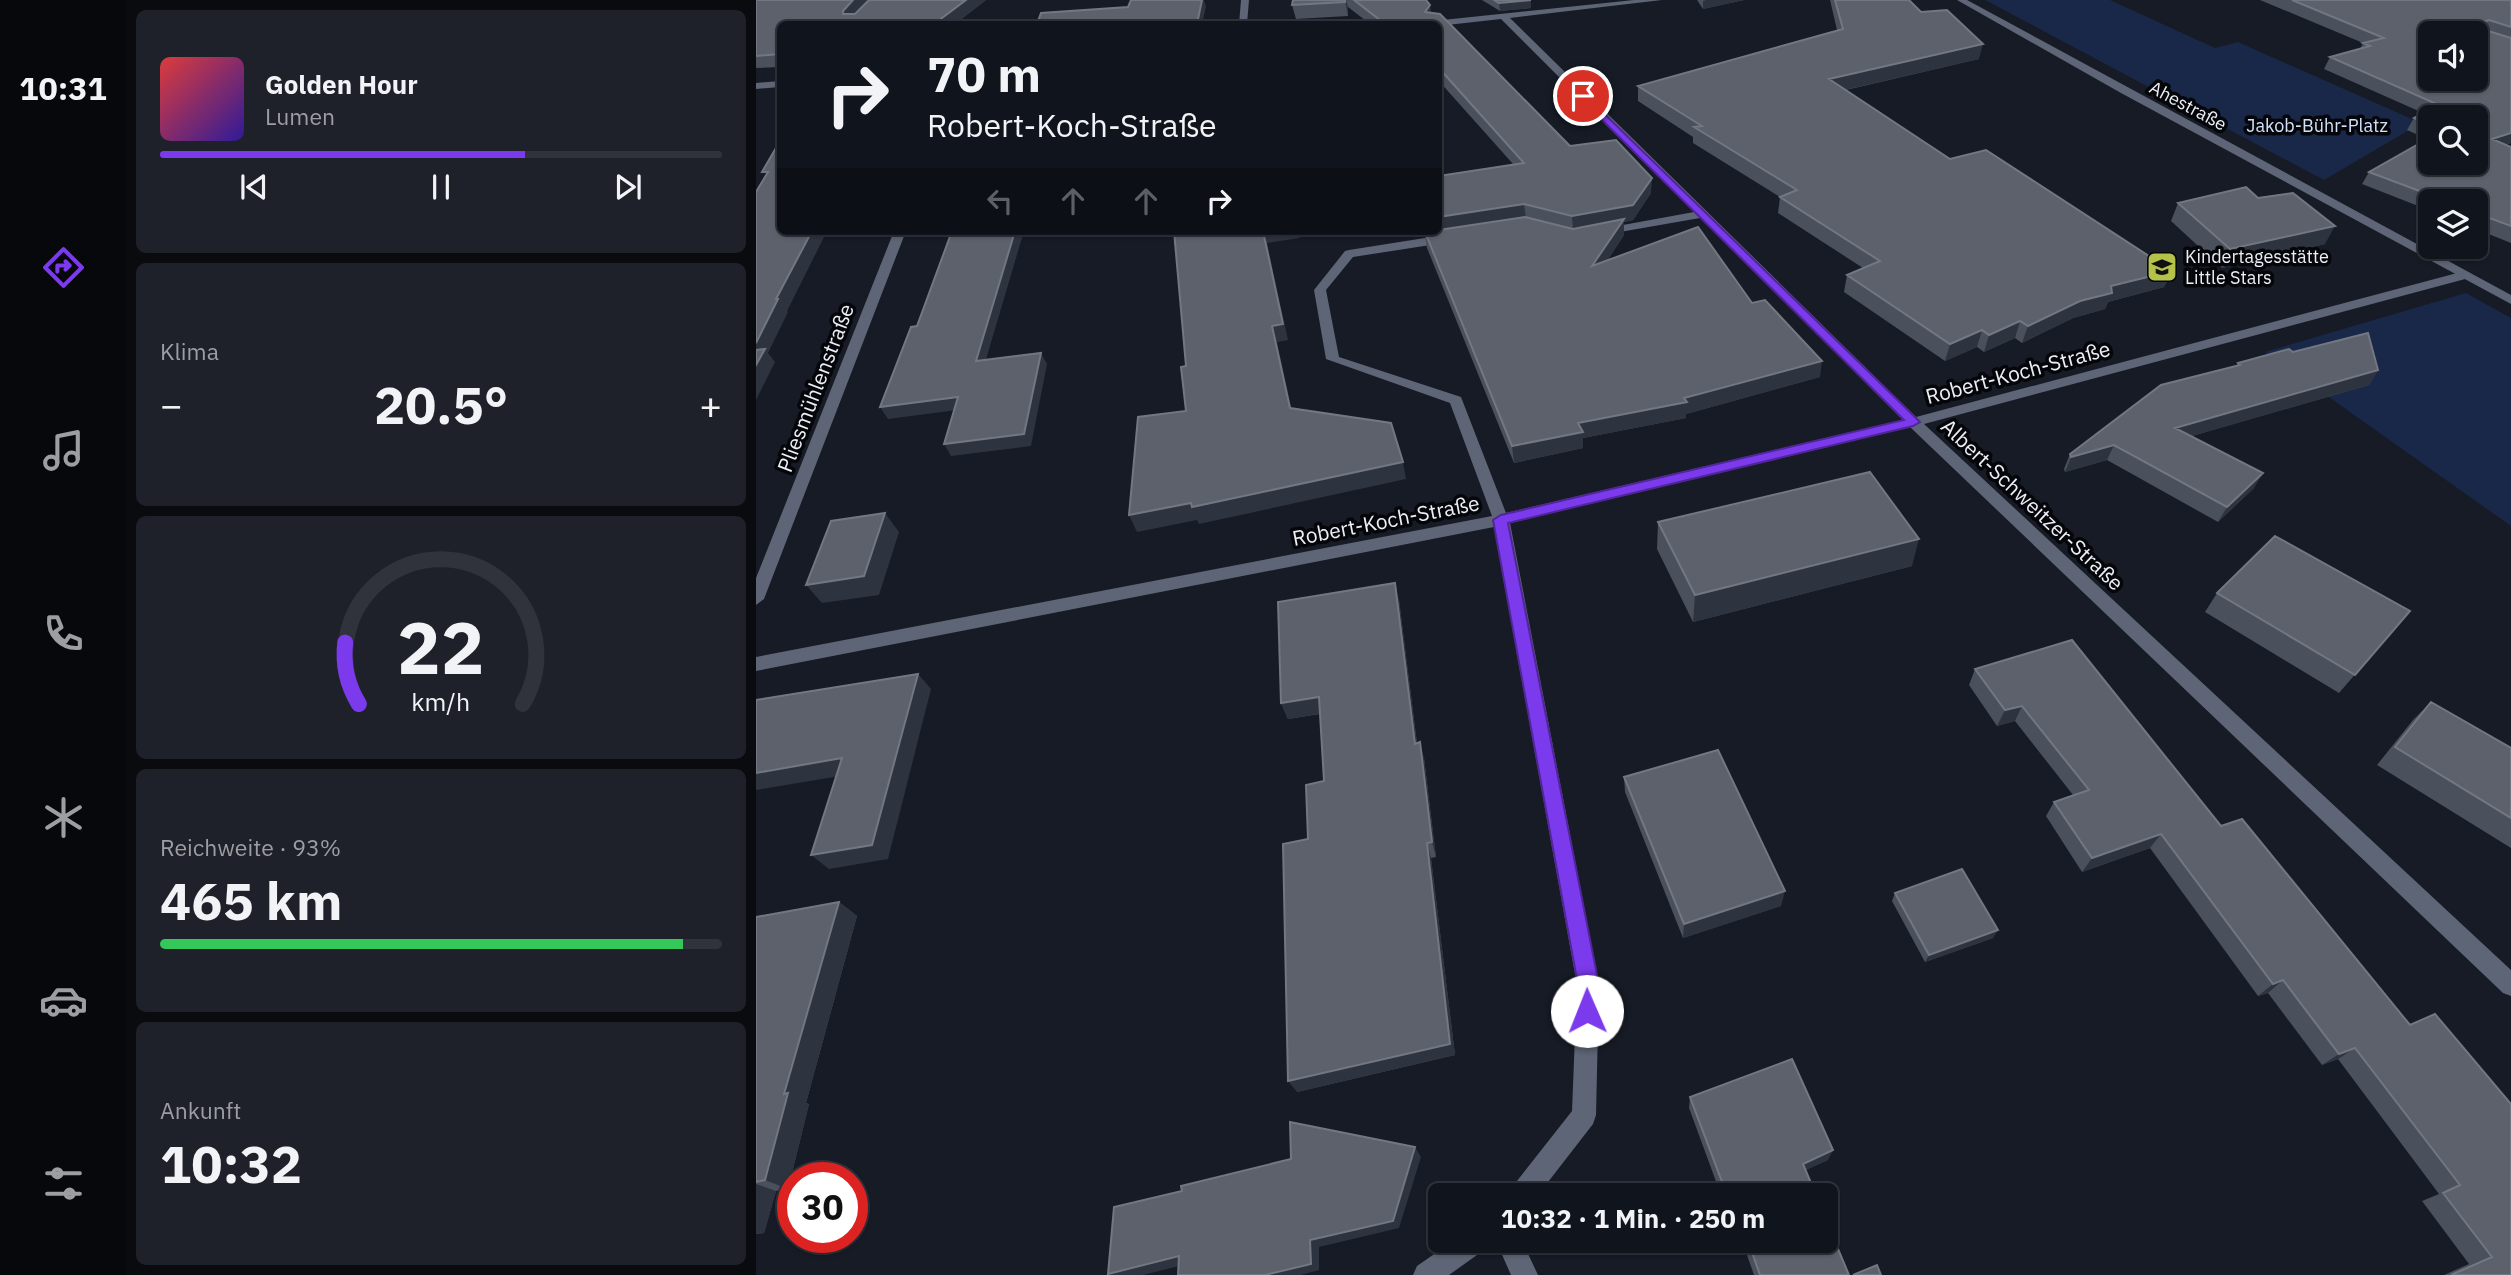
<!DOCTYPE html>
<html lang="de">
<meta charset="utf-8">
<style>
:root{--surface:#10141c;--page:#1e2129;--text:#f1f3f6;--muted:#9c9ea3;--line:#30333b;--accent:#7c3aed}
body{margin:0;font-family:"IBM Plex Sans",sans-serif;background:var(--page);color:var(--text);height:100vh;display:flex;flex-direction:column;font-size:26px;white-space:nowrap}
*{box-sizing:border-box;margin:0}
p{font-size:23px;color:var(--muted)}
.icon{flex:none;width:38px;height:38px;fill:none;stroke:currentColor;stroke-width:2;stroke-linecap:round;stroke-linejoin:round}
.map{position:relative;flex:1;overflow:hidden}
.side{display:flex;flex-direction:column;gap:10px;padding:10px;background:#090b0f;width:630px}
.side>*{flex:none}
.top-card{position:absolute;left:21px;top:21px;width:665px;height:214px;border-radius:10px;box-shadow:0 2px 5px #0004,0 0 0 2px var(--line);background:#10141c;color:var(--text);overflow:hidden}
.controls{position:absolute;left:1662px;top:21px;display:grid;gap:14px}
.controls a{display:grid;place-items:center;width:70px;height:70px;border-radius:10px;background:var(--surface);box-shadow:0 2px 5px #0004,0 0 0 2px var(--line);font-size:35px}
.speed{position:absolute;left:21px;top:1162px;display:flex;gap:14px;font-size:35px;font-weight:700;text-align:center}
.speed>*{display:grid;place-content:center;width:91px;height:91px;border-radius:50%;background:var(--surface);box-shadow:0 2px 5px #0004,0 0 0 2px var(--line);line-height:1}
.speed .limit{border:10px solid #d22;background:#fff;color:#111}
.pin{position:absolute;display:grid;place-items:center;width:60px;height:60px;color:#fff;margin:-30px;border:4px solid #fff;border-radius:50%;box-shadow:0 2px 7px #0007}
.me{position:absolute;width:77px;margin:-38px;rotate:359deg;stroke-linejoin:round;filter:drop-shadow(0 0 5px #0008)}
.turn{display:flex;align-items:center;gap:24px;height:147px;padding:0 35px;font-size:32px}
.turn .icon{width:91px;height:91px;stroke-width:2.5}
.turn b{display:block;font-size:49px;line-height:60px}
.lanes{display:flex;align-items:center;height:66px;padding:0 35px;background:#0003;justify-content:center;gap:35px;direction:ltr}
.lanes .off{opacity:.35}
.big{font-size:52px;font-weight:800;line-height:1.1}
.side .tile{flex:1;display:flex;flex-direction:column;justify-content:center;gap:10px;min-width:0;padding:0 24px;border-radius:10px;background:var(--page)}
.side .dial{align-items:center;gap:0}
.dial svg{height:182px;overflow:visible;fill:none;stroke:var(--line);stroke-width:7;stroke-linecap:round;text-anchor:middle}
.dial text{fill:var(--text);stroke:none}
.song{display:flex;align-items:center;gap:21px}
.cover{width:84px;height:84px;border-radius:10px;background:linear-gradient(135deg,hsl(0 70% 55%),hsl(250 70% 35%))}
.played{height:7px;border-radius:4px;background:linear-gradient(90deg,var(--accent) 65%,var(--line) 65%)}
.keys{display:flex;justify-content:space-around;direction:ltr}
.heat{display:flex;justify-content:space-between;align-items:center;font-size:38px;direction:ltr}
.charge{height:10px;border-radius:5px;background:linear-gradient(90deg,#34c759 93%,var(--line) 0)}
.trip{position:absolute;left:672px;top:1183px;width:410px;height:70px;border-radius:10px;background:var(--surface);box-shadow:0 2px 5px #0004,0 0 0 2px var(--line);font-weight:800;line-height:70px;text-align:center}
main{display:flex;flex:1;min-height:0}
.dock{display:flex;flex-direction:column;width:126px;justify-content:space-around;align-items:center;background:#06080b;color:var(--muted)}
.dock .icon{width:49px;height:49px}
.dock .on{color:var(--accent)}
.dock b{font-size:32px;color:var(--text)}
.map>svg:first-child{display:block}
.green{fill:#192749}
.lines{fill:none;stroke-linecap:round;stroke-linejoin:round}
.minor{fill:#5d6576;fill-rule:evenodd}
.tertiary{fill:#5d6576;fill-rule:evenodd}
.wall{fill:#4a505c;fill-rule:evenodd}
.shaded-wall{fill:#2e343f}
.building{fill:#5c616c;stroke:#727782;stroke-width:2;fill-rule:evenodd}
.route{fill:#7c3aed;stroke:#51269a;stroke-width:2}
.labels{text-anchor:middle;stroke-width:7;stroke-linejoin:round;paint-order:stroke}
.far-street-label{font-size:18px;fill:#eceff7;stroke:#05060a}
.far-park-label{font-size:18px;fill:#d3e0fa;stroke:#05060a}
.far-poi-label{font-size:18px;fill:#eceff7;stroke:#05060a;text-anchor:start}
.street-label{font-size:21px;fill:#eceff7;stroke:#05060a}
</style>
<main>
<nav class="dock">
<b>10:31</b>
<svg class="icon on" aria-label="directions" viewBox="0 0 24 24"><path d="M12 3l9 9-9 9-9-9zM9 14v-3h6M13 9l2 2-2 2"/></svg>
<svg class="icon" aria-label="music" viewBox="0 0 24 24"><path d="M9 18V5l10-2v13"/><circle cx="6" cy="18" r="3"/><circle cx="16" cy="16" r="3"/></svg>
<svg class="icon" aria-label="phone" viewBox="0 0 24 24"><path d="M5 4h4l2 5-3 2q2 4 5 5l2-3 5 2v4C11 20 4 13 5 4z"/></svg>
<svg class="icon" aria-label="climate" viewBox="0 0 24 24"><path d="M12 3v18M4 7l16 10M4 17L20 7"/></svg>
<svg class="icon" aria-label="car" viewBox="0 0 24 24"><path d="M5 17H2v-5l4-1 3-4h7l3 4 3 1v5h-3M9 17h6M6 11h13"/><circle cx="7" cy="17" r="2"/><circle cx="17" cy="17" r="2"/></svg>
<svg class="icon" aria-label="filters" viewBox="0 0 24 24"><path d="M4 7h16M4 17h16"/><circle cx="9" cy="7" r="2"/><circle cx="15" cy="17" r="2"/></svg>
</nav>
<section class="side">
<div class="tile">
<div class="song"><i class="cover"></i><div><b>Golden Hour</b><p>Lumen</p></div></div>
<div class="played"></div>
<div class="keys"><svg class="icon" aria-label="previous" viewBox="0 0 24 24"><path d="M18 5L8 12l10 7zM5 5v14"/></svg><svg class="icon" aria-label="pause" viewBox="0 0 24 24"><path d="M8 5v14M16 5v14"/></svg><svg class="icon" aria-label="next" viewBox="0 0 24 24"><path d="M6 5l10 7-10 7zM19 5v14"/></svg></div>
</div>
<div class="tile"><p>Klima</p>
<div class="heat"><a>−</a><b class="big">20.5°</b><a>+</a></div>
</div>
<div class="tile dial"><svg viewBox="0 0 100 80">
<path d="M14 69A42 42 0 1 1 86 69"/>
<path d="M14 69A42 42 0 0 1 8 42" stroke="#7c3aed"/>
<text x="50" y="56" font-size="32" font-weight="700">22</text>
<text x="50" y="72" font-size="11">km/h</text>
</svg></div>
<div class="tile"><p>Reichweite · 93%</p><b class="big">465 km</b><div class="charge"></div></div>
<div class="tile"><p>Ankunft</p><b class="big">10:32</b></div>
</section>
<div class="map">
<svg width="1755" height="1275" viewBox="0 0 1755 1275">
<rect width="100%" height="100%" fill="#161b25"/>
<!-- green -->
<path class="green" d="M1229,0H1354L1459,48L1482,42L1665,123L1568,180Z
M1710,293L1755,318V526L1509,352Z"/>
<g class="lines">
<!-- minor -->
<path class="minor" d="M485,0H493L491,24H483Z
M878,0H906L754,18L1160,417L1705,272H1713V278L1168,424L1755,970V996L1747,993L1154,427L754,523L843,985L840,1115L837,1124L782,1195H753L757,1186L816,1111L821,985L738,527L0,671V657L736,516L694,403L570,359L558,290L589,251L593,250L694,234L700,238L694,242L597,257L570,290L583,357L705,397L750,513L1147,420L944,218L841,236L839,233L845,229L938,212L745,19L682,26L673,24L677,21Z
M24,81V87L0,89V83Z
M138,231H150L8,599L0,605V578Z
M697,1241H732L728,1250L693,1275H657L661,1266Z
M740,1241H766L782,1275H755Z"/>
<!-- tertiary -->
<path class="tertiary" d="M1201,0H1211L1755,295V304L1365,93Z"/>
</g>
<!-- wall -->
<path class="wall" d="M0,0H230L199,24H24V67L0,68Z
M537,0H670L675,13L814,146L895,193L877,220L868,222V235L851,261L996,303L1064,377L930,414V418L827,438V448L758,463L671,248L669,235L666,236L664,231H682L757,164L682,80V24H614L592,7V16L540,19L536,5Z
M726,0H775V8L744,11Z
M941,0H988L947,9Z
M1074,0H1153L1165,12L1223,59L1090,90L1194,159L1416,271L1408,287L1352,302L1349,309L1317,318L1266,343L1259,338L1228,352L1221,347L1189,361L1088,292L1091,275L1107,268L1022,213L1024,197L937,143V137L882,101V86L1081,30Z
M1504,0H1755V143L1749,145L1755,147V243L1720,229V201H1675V211L1606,184L1613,172L1671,139L1651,130L1658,118L1667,113L1568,69L1574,57L1604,49L1607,43ZM1675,117L1720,163H1675Z
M1422,203L1569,244L1466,268L1415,221Z
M1537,352L1622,370L1613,385L1436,436L1498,488L1462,522L1351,460L1309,472L1308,469L1314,454L1480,366L1482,363Z
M902,522L1156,566L937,622L901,549Z
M1461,593L1654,611L1583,693L1449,612Z
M643,600L661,743L668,758L680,857L675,858L699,1055L541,1092L552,839L568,781L564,714L532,719L525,703Z
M1219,669L1465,826L1654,1025L1755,1275H1688L1713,1264L1666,1201L1683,1194L1582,1059L1566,1065L1512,993L1502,996L1394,848L1326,872L1290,816L1298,802L1317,795L1259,721L1241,726L1213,685Z
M1675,702L1755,748V848L1621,765L1657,720Z
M868,777L1025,906L927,938L869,792Z
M1139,893L1237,938L1169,962L1136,901Z
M83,902L101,916L50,1103L53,1104L32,1189L20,1191L8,1233L0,1234V917Z
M934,1097L1072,1160L1049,1170L1060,1195H965L933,1108Z
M986,1241H1069L1093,1275H998Z"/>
<!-- shaded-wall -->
<path class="shaded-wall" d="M97,0H113L93,22L87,14V11Z
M210,0H230L199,24H178Z
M446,0H448L450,7L446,24H441Z
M589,0H590L592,7V16Z
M775,0V8L744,11L743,3Z
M950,0H988L947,9V1Z
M674,5L676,19L669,12Z
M1227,44L1223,59L1071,94L1073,79Z
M1755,133V143L1729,151L1736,139Z
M896,178L895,193L877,220L868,222V235L837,282L817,231L816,216Z
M768,204L770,219L670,235L669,232V235L666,236L665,231H682V217Z
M1579,226L1569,244L1466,268L1474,249Z
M56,231H71L31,311L32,312L12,353L19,362L0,400V343L20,299Z
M259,231H268L226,373L220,361Z
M507,231H543L544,238L511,243L532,340L521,342L539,425L534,408L516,326Z
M1416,271L1408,287L1352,302L1349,309L1317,318L1266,343L1272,326L1355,286Z
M1264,321L1259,338L1228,352L1233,335Z
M1226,330L1221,347L1189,361L1194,344Z
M285,353L291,364L275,446L195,456L188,444Z
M1066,361L1064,377L930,414V418L827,438V448L758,463L756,446L822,423L928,398Z
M1622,370L1613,385L1412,443L1419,428Z
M202,397L209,409L132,419L124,407Z
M1358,445L1351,460L1309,472L1315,457Z
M647,462L650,479L443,524L441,520L381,532L373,515Z
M1507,473L1498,488L1462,522L1471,507Z
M129,513L143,532L123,595L66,603L50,585Z
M1163,539L1156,566L937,622L939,595Z
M639,583L643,600L663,760L659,744Z
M162,674L175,689L132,859L73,869L55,855Z
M563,697L569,713L532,719L525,703Z
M1266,706L1259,721L1241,726L1249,710Z
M664,742L668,758L680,857L676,842Z
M86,758L102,773L0,790V773Z
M1405,834L1394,848L1326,872L1336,858Z
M671,843L675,858L699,1055L541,1092L532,1081Z
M1029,891L1025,906L927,938L928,924Z
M83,902L101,916L50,1103L53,1104L32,1189L9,1180L28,1094Z
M1242,930L1237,938L1169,962L1173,955Z
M1527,980L1512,993L1502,996L1517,984Z
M1599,1048L1582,1059L1566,1065L1583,1054Z
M659,1147L665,1157L643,1228L563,1247V1270L545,1275H509L554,1240Z
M1077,1150L1072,1160L1042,1174L1047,1164Z
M0,1184L20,1191L8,1233L0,1234Z
M423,1256L435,1263L387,1275H355L352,1274Z"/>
<!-- building -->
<path class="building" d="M0,0H97L87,11V14H99L113,0H210L178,24H24V54L0,56Z
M375,0H446L441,24H281L285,13L372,7Z
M537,0H589V2L536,5Z
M598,0H670L674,5L669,12L684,14L814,146L860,140L896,178L877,205L816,216L768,204L682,217V176L768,163L682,67V24H629Z
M738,0H775L743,3Z
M1079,0H1153L1165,12L1191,10L1227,44L1073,79L1194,159L1230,150L1416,271L1355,286L1356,293L1324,301L1272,326L1264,321L1233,335L1226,330L1194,344L1091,275L1124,261L1024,197L1041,190L938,127L946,126L882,86L1087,29Z
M1536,0H1755V27L1733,20L1727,22L1729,30L1755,38V133L1736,139L1755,147V226L1720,213V201H1690L1613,172L1675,137V163H1720V117H1675V126L1658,118L1683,105L1574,57L1614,46L1607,43L1628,38ZM1675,33H1720V79H1675Z
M24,141V231H56L20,299H22L0,343V192L12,172H6Z
M1490,187L1502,198L1537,193L1579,226L1474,249L1422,203Z
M769,217L817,229L868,219L836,266L942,227L996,303L1009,300L1066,361L928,398L931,402L822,423L827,432L756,446L669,232Z
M196,231H259L220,361L285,353L268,434L188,444L202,397L124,407L155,327L161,326Z
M418,231H507L527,324L516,326L534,408L635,423L647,462L436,507L435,503L373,515L382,417L430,411L425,367L430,366Z
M1612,333L1622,370L1419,428L1507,473L1471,507L1358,445L1315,457L1314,454L1405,385L1484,365L1482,363L1533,349L1537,352Z
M9,349L0,365V350Z
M1114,472L1163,539L939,595L902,522Z
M129,513L108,576L50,585L75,521Z
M1519,536L1654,611L1599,675L1461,593Z
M639,583L659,744L664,742L676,842L671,843L694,1044L532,1081L527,844L552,839L550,785L568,781L563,697L525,703L522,602Z
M1316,640L1465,826L1486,819L1654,1025L1679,1014L1755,1104V1275H1695L1736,1257L1687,1193L1704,1185L1599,1048L1583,1054L1527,980L1517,984L1405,834L1336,858L1298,802L1333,790L1266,706L1249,710L1219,669Z
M162,674L116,845L55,855L86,758L0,773V700Z
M1675,702L1755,748V818L1639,747Z
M962,750L1029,891L928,924L868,777Z
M1206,869L1242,930L1173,955L1139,893Z
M83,902L28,1094L32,1093L9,1180L0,1182V917Z
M1036,1059L1077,1150L1047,1164L1060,1195H975L974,1194L971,1195L934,1097Z
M534,1122L659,1147L637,1221L554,1240L555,1264L509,1275H422L423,1256L352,1274L358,1207L426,1191L425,1186L535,1159Z
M1069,1218L1093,1275H1004L992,1241H1069Z
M1121,1265L1125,1275H1097Z"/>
<!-- route -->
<path class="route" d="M827,93L1164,422L1157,426L752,523L843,985L842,1011L839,1018L831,1021L824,1018L821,1011L822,985L737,520L745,515L1148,420L823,97V94Z"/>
<!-- icons -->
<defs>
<g id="school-square" transform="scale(1.575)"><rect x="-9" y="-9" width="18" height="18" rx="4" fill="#b4c24a" stroke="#05060a"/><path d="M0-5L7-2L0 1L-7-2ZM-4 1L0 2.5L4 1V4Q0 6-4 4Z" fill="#111"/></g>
</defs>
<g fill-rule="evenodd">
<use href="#school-square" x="1406" y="267"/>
</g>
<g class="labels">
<!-- far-street labels -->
<g class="far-street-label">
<text transform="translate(1432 106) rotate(28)" y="6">Ahestraße</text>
</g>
<!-- far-park labels -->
<g class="far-park-label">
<text x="1561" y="132">Jakob-Bühr-Platz</text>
</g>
<!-- far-poi labels -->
<g class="far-poi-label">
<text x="1429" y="263">Kindertagesstätte<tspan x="1429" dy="21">Little Stars</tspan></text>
</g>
<!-- street labels -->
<g class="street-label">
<text transform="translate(1262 373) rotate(-15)" y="7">Robert-Koch-Straße</text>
<text transform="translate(60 388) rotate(-69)" y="7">Pliesmühlenstraße</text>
<text transform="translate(1276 505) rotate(43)" y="7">Albert-Schweitzer-Straße</text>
<text transform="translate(630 521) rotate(-11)" y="7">Robert-Koch-Straße</text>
</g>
</g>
</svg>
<div class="controls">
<a><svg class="icon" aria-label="sound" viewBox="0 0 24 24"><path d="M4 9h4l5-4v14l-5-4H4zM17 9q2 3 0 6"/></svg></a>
<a><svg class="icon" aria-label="search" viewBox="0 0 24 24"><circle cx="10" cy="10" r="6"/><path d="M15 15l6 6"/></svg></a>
<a><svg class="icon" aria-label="layers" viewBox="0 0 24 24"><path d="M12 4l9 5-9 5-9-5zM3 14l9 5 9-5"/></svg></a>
</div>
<div class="speed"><div class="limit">30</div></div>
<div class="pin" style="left:827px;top:96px;background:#d93025"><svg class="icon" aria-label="arrive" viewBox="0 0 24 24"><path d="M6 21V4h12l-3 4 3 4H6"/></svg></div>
<svg class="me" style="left:831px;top:1011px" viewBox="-20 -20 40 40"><circle r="19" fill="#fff"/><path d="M0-13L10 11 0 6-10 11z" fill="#7c3aed"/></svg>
<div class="trip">10:32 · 1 Min. · 250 m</div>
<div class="top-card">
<div class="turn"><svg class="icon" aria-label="right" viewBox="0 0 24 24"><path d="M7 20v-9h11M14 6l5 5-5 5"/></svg><div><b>70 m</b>Robert-Koch-Straße</div></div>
<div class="lanes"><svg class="icon off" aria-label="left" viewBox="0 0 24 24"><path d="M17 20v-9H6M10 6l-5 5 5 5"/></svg><svg class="icon off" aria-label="ahead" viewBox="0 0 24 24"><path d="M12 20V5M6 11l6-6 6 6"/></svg><svg class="icon off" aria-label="ahead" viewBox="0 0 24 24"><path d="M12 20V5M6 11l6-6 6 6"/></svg><svg class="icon" aria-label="right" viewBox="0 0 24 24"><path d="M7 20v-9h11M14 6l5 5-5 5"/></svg></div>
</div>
</div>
</main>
